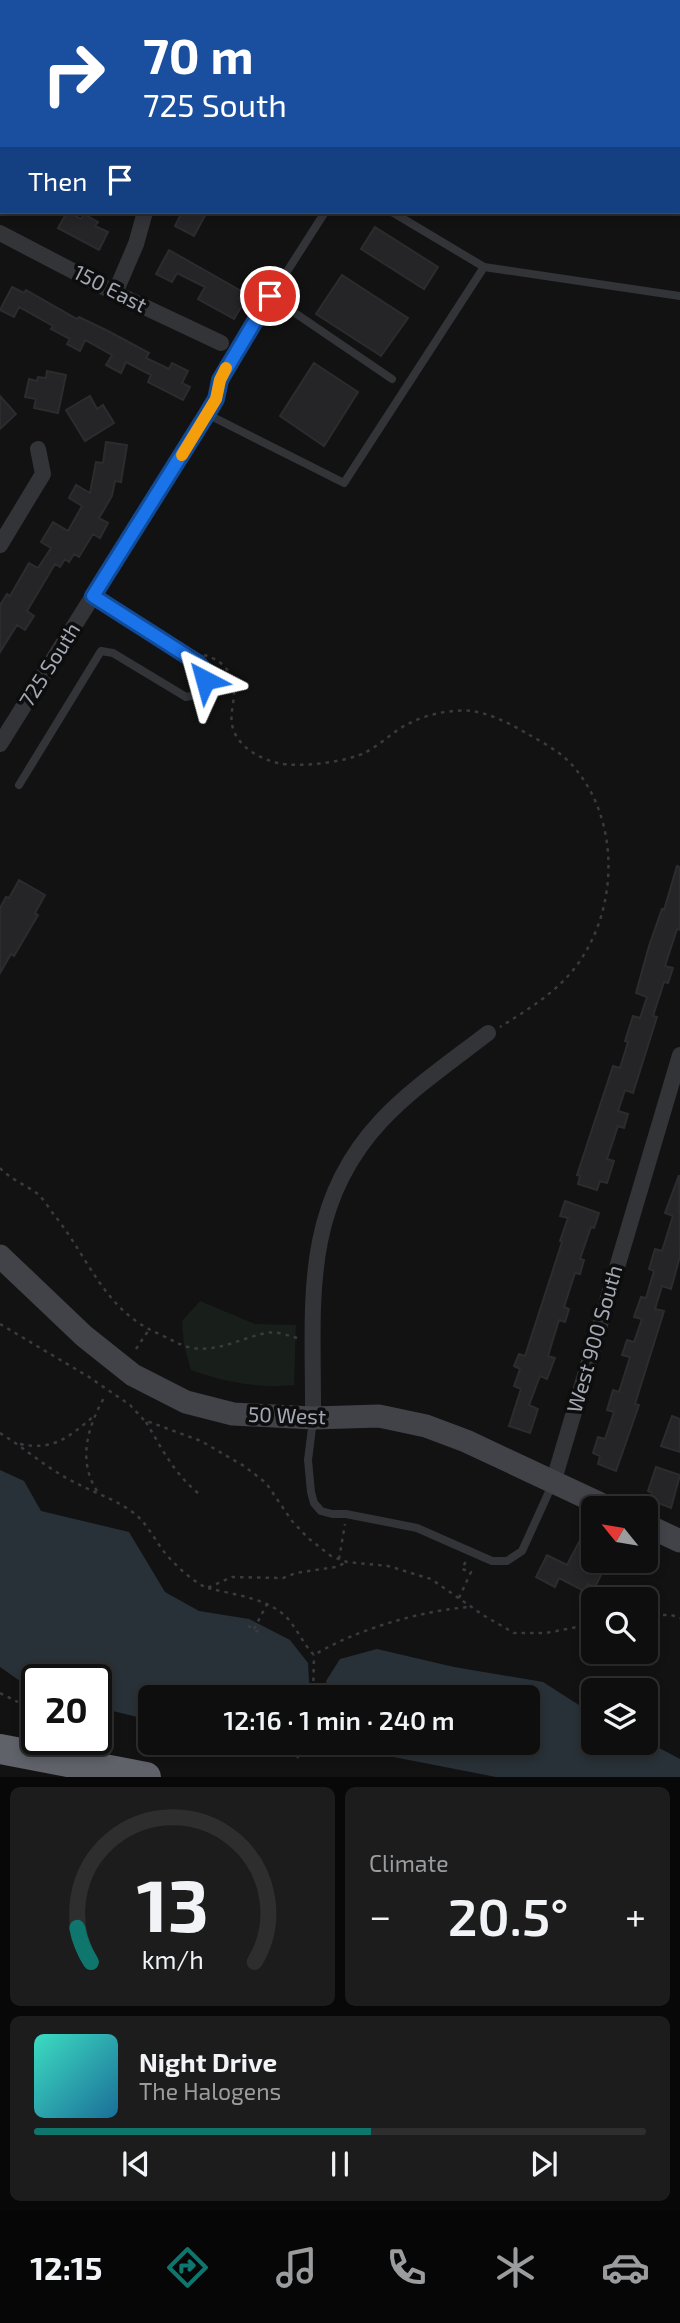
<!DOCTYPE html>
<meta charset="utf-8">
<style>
:root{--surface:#0e0e0e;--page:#1c1c1c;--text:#f1f3f6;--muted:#9b9c9e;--line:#2e2e2e;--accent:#0f766e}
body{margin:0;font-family:"Exo 2",sans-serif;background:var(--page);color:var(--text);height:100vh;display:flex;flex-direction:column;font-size:26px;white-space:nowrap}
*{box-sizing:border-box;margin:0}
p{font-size:23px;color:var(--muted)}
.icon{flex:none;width:38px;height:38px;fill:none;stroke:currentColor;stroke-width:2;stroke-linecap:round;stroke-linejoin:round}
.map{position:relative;height:1777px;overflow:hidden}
.details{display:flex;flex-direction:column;gap:10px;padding:10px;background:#080808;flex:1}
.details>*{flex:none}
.top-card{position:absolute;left:0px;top:0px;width:681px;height:214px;box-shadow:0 4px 10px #0003,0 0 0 2px var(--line);background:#1a4fa0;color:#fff;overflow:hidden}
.needle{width:46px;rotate:300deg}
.buttons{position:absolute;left:581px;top:1496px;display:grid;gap:14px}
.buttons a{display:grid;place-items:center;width:77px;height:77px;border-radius:10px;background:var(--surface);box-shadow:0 4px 10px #0003,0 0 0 2px var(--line);font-size:35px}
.speed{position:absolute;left:21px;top:1664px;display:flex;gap:14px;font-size:35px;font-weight:700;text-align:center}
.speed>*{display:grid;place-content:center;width:91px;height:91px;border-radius:50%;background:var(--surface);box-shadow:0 4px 10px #0003,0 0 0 2px var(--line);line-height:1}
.speed .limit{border:4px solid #111;border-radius:10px;background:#fff;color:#111}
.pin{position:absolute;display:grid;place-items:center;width:60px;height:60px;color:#fff;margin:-30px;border:4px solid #fff;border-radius:50%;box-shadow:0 2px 7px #0007}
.me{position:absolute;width:77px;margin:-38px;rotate:321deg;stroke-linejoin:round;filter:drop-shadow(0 0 5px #0008)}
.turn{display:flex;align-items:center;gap:24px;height:147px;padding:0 28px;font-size:32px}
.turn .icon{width:91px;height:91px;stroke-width:2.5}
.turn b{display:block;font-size:49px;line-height:60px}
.then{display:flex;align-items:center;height:66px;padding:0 28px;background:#0003;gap:14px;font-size:26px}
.big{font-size:52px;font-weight:600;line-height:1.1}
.details .tile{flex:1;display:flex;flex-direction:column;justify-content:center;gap:10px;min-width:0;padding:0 24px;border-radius:10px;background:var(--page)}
.details .dial{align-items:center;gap:0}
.dial svg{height:182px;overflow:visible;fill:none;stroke:var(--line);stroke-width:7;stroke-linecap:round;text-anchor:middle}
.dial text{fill:var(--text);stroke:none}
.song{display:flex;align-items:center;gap:21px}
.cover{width:84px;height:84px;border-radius:10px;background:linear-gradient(135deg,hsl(170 70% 55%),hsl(200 70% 35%))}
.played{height:7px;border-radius:4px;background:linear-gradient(90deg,var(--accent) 55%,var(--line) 55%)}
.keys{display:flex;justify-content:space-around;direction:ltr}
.heat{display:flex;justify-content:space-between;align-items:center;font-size:38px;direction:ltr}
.details .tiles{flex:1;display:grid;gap:10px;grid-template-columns:1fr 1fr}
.tile:last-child{grid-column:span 2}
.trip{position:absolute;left:138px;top:1685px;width:402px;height:70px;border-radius:10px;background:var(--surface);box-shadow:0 4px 10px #0003,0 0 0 2px var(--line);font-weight:600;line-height:70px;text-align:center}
.tab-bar{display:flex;height:112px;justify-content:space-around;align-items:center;background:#060606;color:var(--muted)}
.tab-bar .icon{width:49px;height:49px}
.tab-bar .selected{color:var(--accent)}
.tab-bar b{font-size:32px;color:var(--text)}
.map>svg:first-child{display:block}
.green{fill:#181e19}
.water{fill:#283137}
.building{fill:#252527;stroke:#2c2c2f;stroke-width:2}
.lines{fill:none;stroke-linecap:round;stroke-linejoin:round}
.path{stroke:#393b3f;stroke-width:2.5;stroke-dasharray:3.5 5;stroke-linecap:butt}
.lane{stroke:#333438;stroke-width:8}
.street{stroke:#333438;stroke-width:16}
.secondary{stroke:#414348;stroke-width:23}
.highway{stroke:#5f6269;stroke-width:30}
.route-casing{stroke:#114b97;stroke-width:18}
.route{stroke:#1a73e8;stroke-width:12}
.slow{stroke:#f59e0b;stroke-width:12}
.labels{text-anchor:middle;stroke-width:7;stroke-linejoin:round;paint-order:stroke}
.street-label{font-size:21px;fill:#a3a9b4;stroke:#0d0d0e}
</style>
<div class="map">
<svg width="680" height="1777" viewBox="0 0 680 1777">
<rect width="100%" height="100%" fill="#121213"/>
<!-- green -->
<path class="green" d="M200,1301L255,1324L296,1325L294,1385C260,1389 224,1382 191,1370L184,1345L182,1321Z"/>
<!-- water -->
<path class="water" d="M0,1470L24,1481L41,1511L129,1532L165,1592L199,1611L249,1619L290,1640L308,1663L310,1697L150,1698V1720L96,1707V1680H37V1693L0,1667Z
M377,1649L454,1667L543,1682L593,1714V1743H646V1741L680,1759V1777H496L368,1752L354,1743H528V1698L332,1697L326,1681L340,1659Z
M243,1743H292L283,1755Z"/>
<!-- building -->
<path class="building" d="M67,212L81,219L84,214L98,222L95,226L108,232L99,250L58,228Z
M182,212H207L194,236L175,226Z
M375,227L438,267L424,289L361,249Z
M169,250L243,292L239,299L244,302L234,319L198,299L205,287L177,273L172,282L156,274Z
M342,275L408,318L381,356L316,314Z
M12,287L24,293L26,290L77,319L79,317L108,331L149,353L146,358L169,369L172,363L188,371L182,383L190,387L183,400L148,382L151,375L126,362L121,373L106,365L112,355L85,340L80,351L67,344L70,339L51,329L53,326L19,307L14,317L0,310Z
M314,363L358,392L324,446L280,416Z
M47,371L66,375L58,413L34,408L36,399L25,397L29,379L37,381L38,377L46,378Z
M0,396L16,414L0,429Z
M90,396L97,409L103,405L114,423L85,441L66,410Z
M106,442L127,445L121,482L115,481L112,496L99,518L108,523L100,538L93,534L79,557L74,554L69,562L65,559L60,567L55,564L27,611L34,616L25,630L17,625L0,652V605L7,594L10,596L29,563L38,568L51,548L41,542L53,522L68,531L82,506L69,498L76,485L90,493L96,462L103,463Z
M677,866L680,867V930L677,929L665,966L673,968L668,983L664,982L653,1016L657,1017L633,1093L625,1090L618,1111L628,1114L624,1128L618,1126L607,1159L614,1161L607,1183L600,1181L597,1190L578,1184L580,1176L577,1175L613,1066L620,1068L628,1042L625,1041L633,1016L640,1018L647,997L636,993L649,946L662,909L664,910Z
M19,880L45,895L35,913L38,915L14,956L11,954L0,973V908L6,897L9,898Z
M679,1175L680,1256L671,1289L662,1286L655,1309L664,1311L635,1404L639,1405L616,1471L598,1464L600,1456L593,1453L598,1437L605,1439L614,1412L607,1410L613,1390L619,1392L630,1357L622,1355L627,1340L634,1342L642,1319L634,1317L641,1297L646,1298L654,1271L649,1269L655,1249L662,1251L673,1216L665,1213Z
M565,1201L599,1213L594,1228L591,1227L580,1259L584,1260L580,1274L575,1273L564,1307L569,1309L565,1322L559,1320L548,1356L555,1358L547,1379L540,1376L529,1405L538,1409L530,1433L509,1426L521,1389L514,1386L520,1369L514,1366L519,1354L525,1356L562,1242L560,1241L568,1218L560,1216Z
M672,1416L680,1419V1452L661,1446Z
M656,1467L680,1475L671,1508L650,1500L652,1493L648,1491Z
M579,1542L593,1549V1561L606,1565L595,1587L588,1584L584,1591L559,1578L555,1587L536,1577L547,1555L567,1565Z"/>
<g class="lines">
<!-- path -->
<path class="path" d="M204,655C221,659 236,674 234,693C234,703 230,714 232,724C235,745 259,759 278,763C298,768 348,762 366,752C382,744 394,730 410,723C427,714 453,709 472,711C491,714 509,723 526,733C542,742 561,752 573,766C624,824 618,921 568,976C549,997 524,1012 500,1027
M0,1168C11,1180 27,1185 39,1195C45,1201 50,1210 55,1216C90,1260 104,1310 159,1334C171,1339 180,1346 193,1348C219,1352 241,1338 266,1333C276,1331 287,1335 297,1338
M0,1324L89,1377L130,1405L144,1420L201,1441L244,1466L266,1483L292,1521L308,1538L331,1556L347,1562L388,1566L431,1579L483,1615L514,1633H546L593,1624
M136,1349L148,1331
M146,1422C162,1449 176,1477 202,1496
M0,1433C26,1449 50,1471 78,1484C95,1493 114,1499 131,1511C146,1521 154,1539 165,1553C177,1567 191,1580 207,1588L232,1577L283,1578L296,1573L336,1567L347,1562
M20,1444C54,1451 69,1437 94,1416
M97,1491C77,1460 88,1426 105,1396
M339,1559L345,1524
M208,1588C234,1595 270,1598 289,1620C298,1631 304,1645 314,1655C355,1630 422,1610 471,1607
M459,1598L471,1572L462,1569L467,1559
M646,1615H671L680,1618
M248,1626L262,1634
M254,1629L267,1604
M0,1693L18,1702
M313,1698L314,1655
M297,1758L308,1743"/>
<!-- lane -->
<path class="lane" d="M460,2L461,0
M392,212L484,267L680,296
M270,296L392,379
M207,414L344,483L484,267
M194,435L216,399L220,379L235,353L325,212
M19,785L101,651L113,653L186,697L196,695C203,683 210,674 198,663L93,596
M313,1420L308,1460L311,1492L314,1503L321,1511L332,1514H346L417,1528L492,1561H507L522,1551L553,1483"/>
<!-- street -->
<path class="street" d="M85,2L86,0
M261,2L262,0
M0,153L2,150
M0,233L115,293L221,343
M115,293L136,244L145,212
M0,545L43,474L38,449
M0,744L194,435
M313,1418C314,1309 299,1209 381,1121C412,1088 452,1061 488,1033
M553,1483L680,1055"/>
<!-- secondary -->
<path class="secondary" d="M0,1256L84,1336L133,1375L186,1402L233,1414L313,1418L379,1416L426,1426L466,1441L609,1508
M646,1525L680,1541"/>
<!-- highway -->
<path class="highway" d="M0,1749L146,1777"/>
</g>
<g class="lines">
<!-- route casing -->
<g class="route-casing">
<path id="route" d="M205,680L204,670L198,663L93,596L207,414L216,399L220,380L270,296"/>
</g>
<!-- route -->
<use href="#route" class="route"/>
<!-- slow -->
<path class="slow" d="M182,455L216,399L220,380L226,368"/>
</g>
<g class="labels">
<!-- street labels -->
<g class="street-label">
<text transform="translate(110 289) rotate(27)" y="7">150 East</text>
<text transform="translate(50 665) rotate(-58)" y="7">725 South</text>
<text transform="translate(595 1339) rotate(-74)" y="7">West 900 South</text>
<text transform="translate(287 1416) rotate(2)" y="7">50 West</text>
</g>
</g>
</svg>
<div class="buttons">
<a><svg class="needle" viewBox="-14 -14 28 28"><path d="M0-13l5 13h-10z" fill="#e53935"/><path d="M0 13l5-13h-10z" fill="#9b9c9e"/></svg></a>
<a><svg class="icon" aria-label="search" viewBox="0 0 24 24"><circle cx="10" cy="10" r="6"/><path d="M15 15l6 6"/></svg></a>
<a><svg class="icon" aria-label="layers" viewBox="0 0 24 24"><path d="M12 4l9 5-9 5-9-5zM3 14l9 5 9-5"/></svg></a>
</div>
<div class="speed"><div class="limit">20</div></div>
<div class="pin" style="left:270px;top:296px;background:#d93025"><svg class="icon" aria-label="arrive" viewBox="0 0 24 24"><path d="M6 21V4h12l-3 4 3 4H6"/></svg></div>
<svg class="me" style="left:205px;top:680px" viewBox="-20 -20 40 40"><path d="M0-17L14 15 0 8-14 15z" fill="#1a73e8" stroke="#fff" stroke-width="4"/></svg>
<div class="trip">12:16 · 1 min · 240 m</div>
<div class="top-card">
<div class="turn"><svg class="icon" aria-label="right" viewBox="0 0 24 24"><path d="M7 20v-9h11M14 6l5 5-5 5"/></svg><div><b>70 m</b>725 South</div></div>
<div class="then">Then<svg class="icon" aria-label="arrive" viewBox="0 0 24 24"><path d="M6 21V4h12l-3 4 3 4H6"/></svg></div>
</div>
</div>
<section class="details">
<div class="tiles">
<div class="tile dial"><svg viewBox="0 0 100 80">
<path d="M14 69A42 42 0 1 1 86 69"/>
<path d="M14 69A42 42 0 0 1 8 54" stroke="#0f766e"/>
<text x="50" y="56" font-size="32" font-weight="700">13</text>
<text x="50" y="72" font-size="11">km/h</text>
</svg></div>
<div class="tile"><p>Climate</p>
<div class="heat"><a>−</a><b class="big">20.5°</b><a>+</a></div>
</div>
<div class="tile">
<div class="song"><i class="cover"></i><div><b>Night Drive</b><p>The Halogens</p></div></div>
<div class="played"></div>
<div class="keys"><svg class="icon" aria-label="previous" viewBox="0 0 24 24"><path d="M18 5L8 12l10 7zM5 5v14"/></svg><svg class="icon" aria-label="pause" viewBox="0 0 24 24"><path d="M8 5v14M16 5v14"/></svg><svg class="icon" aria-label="next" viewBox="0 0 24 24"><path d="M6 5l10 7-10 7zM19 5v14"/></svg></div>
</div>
</div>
</section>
<nav class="tab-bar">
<b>12:15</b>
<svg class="icon selected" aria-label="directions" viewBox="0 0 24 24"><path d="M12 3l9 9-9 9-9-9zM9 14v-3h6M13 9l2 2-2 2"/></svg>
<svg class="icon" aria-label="music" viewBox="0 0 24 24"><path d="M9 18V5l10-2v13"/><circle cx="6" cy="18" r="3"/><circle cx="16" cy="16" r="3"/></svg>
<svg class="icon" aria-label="phone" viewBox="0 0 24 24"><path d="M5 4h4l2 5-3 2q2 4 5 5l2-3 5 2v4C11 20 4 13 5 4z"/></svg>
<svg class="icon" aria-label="climate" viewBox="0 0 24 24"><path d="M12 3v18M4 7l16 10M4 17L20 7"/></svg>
<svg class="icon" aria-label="car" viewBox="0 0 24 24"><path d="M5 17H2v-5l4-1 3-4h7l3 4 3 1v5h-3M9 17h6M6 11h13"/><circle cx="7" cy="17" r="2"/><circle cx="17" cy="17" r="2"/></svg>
</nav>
